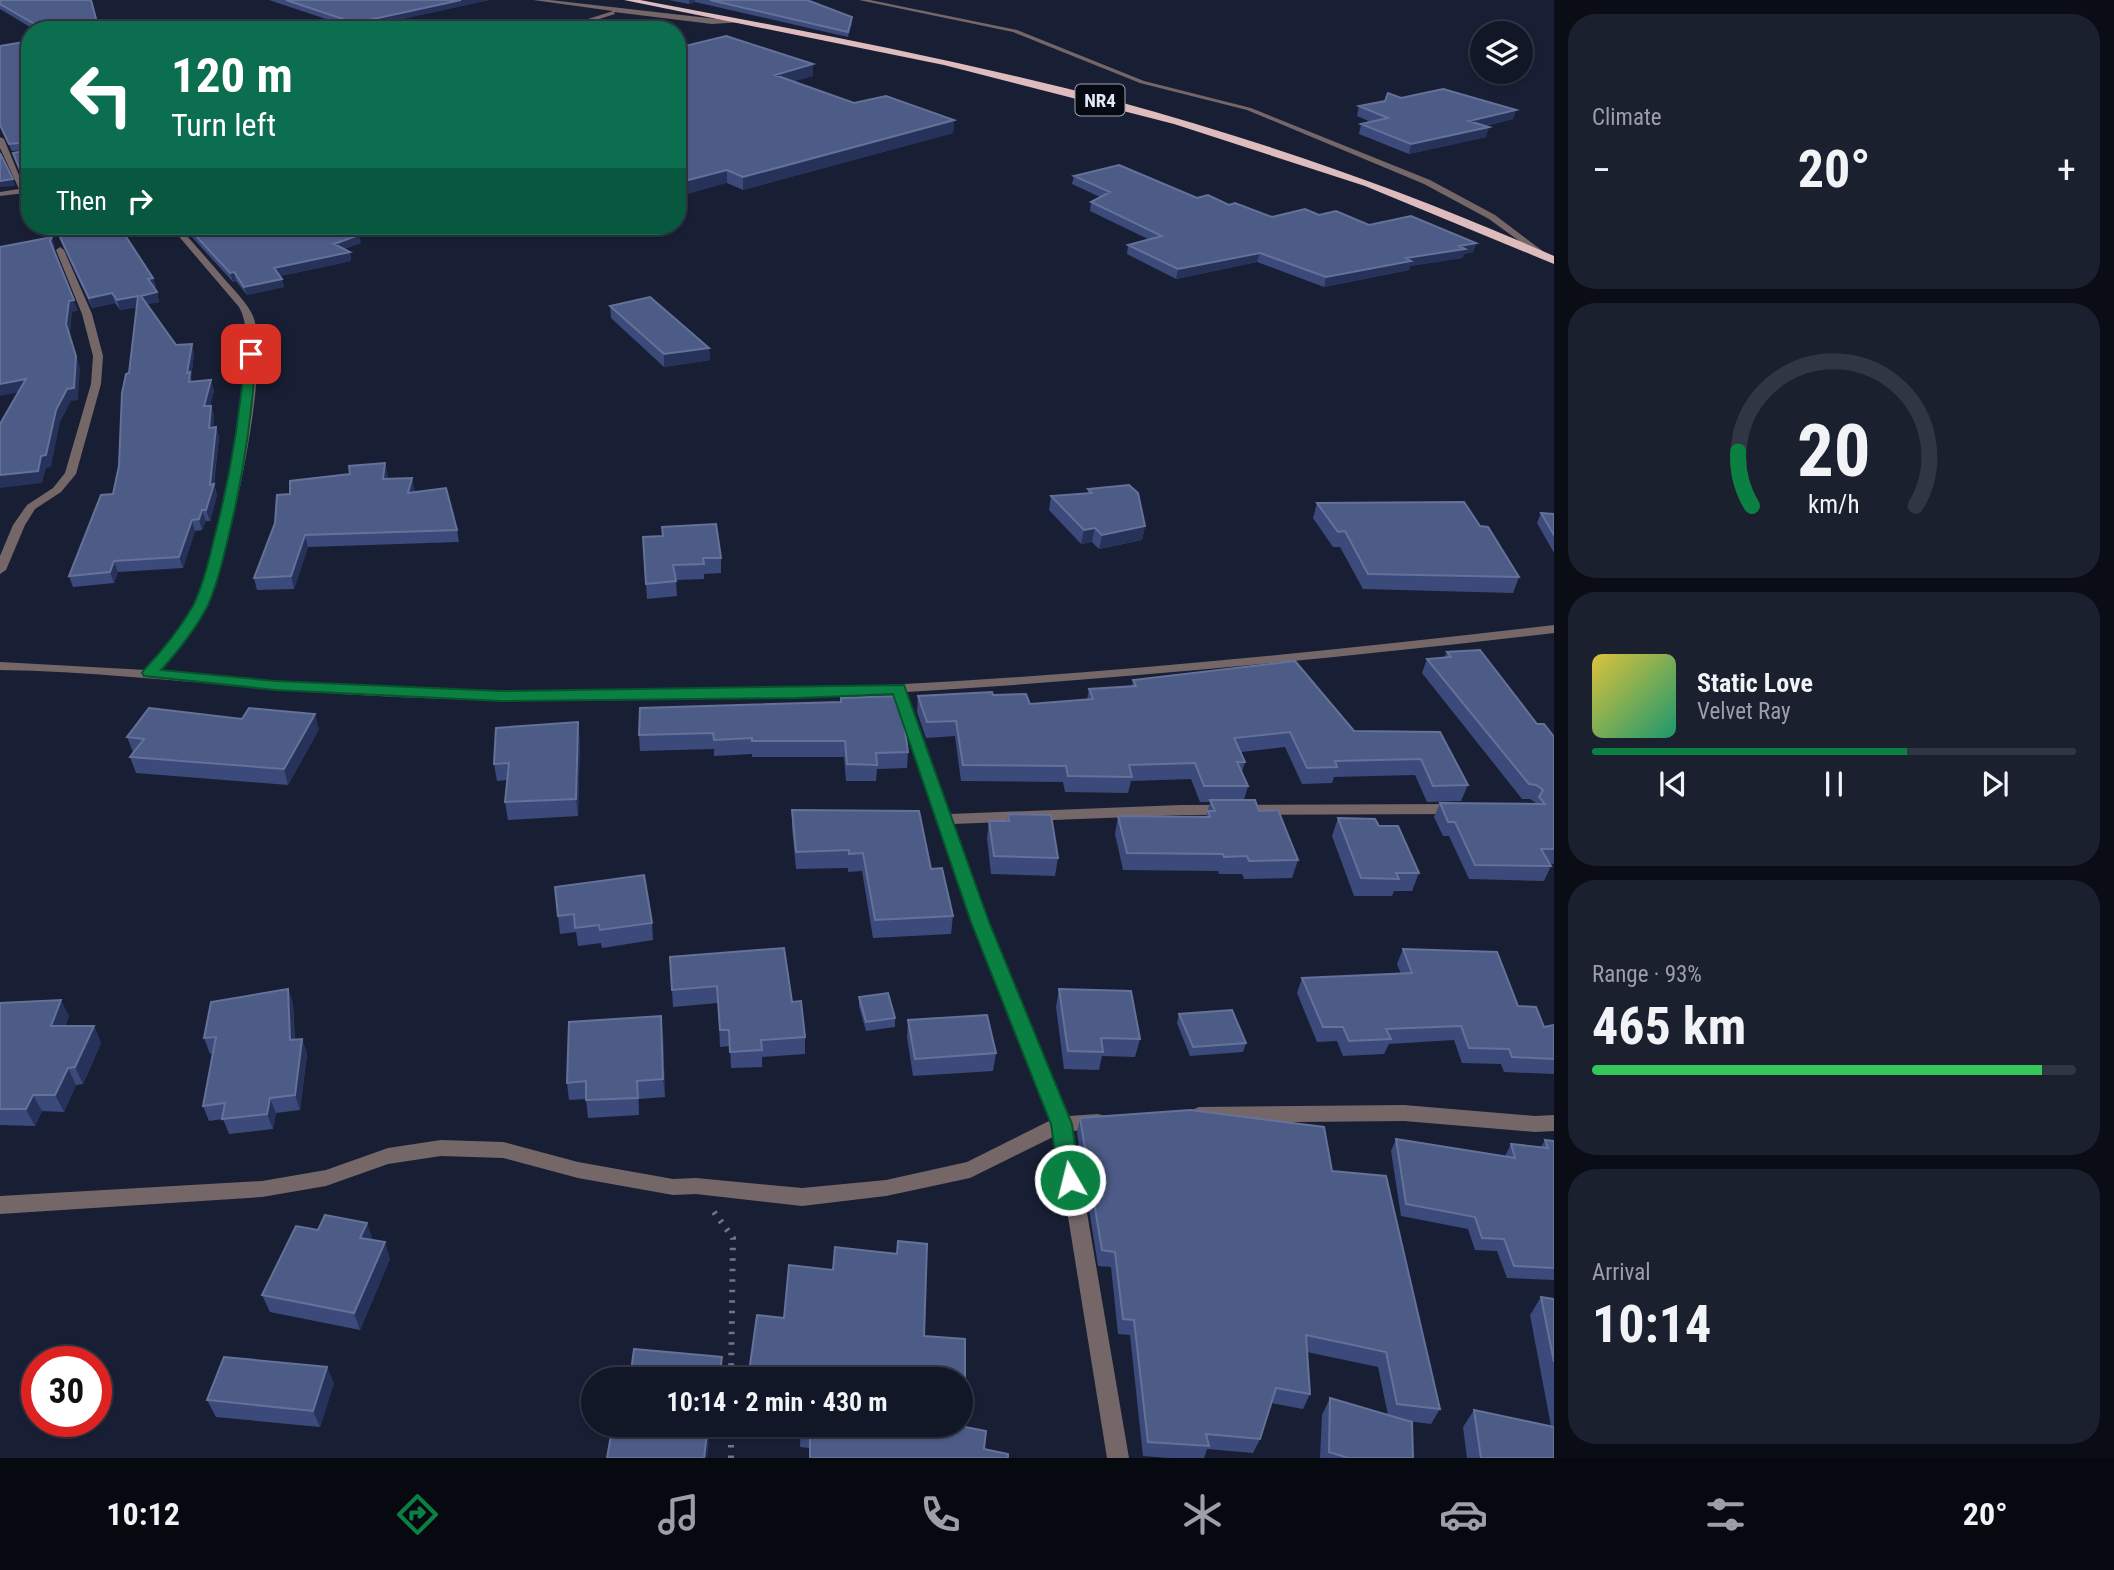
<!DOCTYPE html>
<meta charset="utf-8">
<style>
:root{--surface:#121727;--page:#1b202f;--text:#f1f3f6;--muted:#9c9fa7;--line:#313644;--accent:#0b8043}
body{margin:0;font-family:"Roboto Condensed",sans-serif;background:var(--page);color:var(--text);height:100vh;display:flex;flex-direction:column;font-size:26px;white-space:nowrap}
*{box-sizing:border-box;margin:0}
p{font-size:23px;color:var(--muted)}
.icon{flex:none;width:38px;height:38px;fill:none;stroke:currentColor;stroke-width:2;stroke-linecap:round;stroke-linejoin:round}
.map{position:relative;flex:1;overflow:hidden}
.details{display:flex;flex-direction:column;gap:14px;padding:14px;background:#0a0d15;width:560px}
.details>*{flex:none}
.banner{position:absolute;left:21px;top:21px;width:665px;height:214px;border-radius:28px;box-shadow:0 2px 5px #0004,0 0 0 2px var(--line);background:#0b6e4f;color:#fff;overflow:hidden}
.buttons{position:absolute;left:1470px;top:21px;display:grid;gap:14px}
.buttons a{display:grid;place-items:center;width:63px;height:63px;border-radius:50%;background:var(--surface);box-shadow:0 2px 5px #0004,0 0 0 2px var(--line);font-size:35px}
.speed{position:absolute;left:21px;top:1346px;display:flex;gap:14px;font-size:35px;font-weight:700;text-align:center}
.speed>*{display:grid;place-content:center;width:91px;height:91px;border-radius:50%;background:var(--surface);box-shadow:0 2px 5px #0004,0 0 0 2px var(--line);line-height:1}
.speed .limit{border:10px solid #d22;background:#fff;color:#111}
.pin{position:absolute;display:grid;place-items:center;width:60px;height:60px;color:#fff;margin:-30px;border-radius:14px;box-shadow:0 4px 10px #0006}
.me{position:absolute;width:77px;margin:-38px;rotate:352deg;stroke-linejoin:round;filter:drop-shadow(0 0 5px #0008)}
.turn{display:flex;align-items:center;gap:24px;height:147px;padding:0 35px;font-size:32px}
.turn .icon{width:91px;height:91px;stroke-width:2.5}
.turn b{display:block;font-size:49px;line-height:60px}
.then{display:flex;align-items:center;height:66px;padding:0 35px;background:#0003;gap:14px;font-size:26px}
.big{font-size:52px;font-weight:700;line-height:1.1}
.details .widget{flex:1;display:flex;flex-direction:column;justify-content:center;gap:10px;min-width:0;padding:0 24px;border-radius:28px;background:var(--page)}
.details .dial{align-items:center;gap:0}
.dial svg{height:182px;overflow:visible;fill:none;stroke:var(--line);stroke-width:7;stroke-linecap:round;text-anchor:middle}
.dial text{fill:var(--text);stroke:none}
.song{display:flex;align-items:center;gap:21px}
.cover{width:84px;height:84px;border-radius:10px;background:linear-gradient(135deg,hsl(50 70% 55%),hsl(160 70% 35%))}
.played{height:7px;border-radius:4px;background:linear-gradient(90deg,var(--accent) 65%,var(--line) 65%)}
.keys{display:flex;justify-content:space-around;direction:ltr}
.heat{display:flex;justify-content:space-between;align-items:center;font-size:38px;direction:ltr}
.charge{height:10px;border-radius:5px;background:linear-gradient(90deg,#34c759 93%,var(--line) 0)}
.trip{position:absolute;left:581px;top:1367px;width:392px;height:70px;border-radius:35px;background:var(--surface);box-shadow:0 2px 5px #0004,0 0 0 2px var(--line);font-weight:700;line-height:70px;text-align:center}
.tab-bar{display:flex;height:112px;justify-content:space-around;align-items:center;background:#070910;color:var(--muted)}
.tab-bar .icon{width:49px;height:49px}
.tab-bar .current{color:var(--accent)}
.tab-bar b{font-size:32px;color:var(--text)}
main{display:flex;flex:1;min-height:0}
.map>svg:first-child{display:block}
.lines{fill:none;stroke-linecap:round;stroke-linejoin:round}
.path{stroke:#707688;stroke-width:6;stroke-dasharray:2.5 8;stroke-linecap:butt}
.service{fill:#756767;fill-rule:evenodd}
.minor{fill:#756767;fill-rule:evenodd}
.trunk{fill:#debcbd;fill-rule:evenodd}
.wall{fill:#3b4a7a}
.shaded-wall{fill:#263259}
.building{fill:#4d5b87;stroke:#647199;stroke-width:2}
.route{fill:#0b8043;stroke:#07532c;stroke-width:2}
.labels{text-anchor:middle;stroke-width:6;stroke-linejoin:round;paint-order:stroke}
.shield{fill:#070912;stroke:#a0a4b1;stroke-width:2}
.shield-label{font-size:19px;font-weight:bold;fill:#e1e7f5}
</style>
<main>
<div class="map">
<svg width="1554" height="1458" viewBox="0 0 1554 1458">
<rect width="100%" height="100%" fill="#181f34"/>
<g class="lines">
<!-- path -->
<path class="path" d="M714,1212L733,1238L731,1379
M731,1424V1458"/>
<!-- service -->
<path class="service" d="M247,20L274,30H265L247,22Z"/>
<!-- minor -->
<path class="minor" d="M533,0H550L743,22L712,24L614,12L615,14L564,30H554L613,11Z
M859,0H870L1017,30L1144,81L1251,108L1430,180L1495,215L1548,255L1541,257L1489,219L1424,184L1247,110L1140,83L1013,32Z
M0,137L4,139L23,185L30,189V195L25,193L0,196V192L19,189L0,148Z
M170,226H178C194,244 211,263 227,282C236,292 247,303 253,316C272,363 229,558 206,606C194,630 177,651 159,671C271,681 383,689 496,692C850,699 1203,666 1554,625V633C1339,658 1123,679 907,692L950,814L1181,805L1454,804L1461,809L1454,814L1181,815L953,824L988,922L1068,1116L1098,1114L1105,1116L1107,1122L1105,1128L1073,1131L1129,1458H1107L1055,1136L970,1178L886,1196L802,1206L696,1194L673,1195L578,1178L503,1158L441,1156L388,1164L326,1186L262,1197L0,1214V1196L262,1181L326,1170L388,1148L441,1140L503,1142L578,1162L673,1179L696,1178L802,1188L886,1180L967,1162L1051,1120L972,922L894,693C715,700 537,705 359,695C239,689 120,672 0,670V662L146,670C164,650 182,629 194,605C218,554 267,354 239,307Z
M60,247L64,250L92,314L103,356L101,384L76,474L61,492L35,509L25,525L6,570L0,574V556L13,525L27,505L53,488L65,473L91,384L93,356L82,314L56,250Z
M1404,1105L1535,1116L1554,1115V1131L1535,1132L1404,1121L1199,1123L1192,1120L1190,1115L1192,1110L1199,1107Z"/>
<!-- trunk -->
<path class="trunk" d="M624,0H640C800,30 959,60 1116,101C1266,142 1412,193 1554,256V264L1365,186L1174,124L944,65Z"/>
</g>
<!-- wall -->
<path class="wall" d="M0,0L99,30H35L0,9Z
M269,0H489L356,29Z
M669,0H807L852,17V23L848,37L695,2L689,4Z
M0,46L27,74L30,94V184L25,183L13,153L28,150L12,151L0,127Z
M677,48L813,76L793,81L854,103L954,120L953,133L743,190L727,183Z
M1401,98L1516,110L1513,119L1485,126L1486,137L1409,154L1359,134L1361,124L1371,122L1357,116L1359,106Z
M1074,176L1197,198L1229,205L1272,217L1319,215L1369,225L1476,243L1473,252L1464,254L1462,258L1410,266L1409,270L1324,287L1257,262L1176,279L1127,254L1128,245L1148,239L1090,211L1091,202L1100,197L1072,184Z
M182,226H364L350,231L361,243L344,249L350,252L351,261L280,276L284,287L247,295L236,281L233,282Z
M70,229L153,278L156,287H154L157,292L159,302L147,304L176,345L192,344L194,354L191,377L192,381L214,390L210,406H211L214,416L213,427H216L219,437L214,484L217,495L210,521H206L202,530L195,531L183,568L118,572L114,583L73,587L69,576L113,494L119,466L137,307L120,310L115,303L92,308L63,246L60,237L71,233Z
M610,306L709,348L710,360L664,367L611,318Z
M388,475L387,479L412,478L414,493L457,530L459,542L308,547L294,589L257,590L254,578L290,494Z
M1088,489L1145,526L1142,540L1099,549L1092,542L1081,544L1049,510L1051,496L1088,493Z
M1317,503L1480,526L1519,577L1513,593L1363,589L1340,547H1333L1313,518Z
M1541,513L1554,514V553L1537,523Z
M643,537L721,558V573L704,574V579L676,580L677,596L647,599Z
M1447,652L1554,737V864L1549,863L1551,866L1544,881L1469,879L1449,836H1443L1434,817L1440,803H1536L1530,799H1522L1422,673L1427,659L1444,658Z
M1133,680L1354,731L1440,732L1468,785L1461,801L1427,802L1415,775L1334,777L1332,783L1302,784L1285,747L1241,752L1245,762L1242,772L1248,786L1244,800L1259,811L1298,860L1292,878L1244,879L1242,874H1219L1218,871L1123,870L1115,834L1118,816L1206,817L1210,802H1200L1191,779L1131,781L1128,793L1065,792L1063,782L961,781L955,736L926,738L917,712L918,696L993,695L1030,704L1087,700L1089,689L1132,686Z
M841,698L908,723L906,739L908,752L907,768L877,769L876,781H846L844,757H752V754L714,756V749L640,751L639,735L840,702Z
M319,729L288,785L136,773L130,757L133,752L127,737Z
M580,739L578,816L508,820L505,802L507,780L497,781L494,764Z
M792,810L931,869L953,916L951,934L873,938L862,871L848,872V868L796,869L792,827Z
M1008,814L1058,858L1055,876L991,874L987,838L989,821H1007Z
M1338,818L1379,826L1419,873L1412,891H1394L1392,896H1354L1332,836Z
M555,887L652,923L653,940L602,948L601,943L578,946L576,932L560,934Z
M1403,949L1518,1006L1544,1027L1554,1025V1074L1504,1072L1501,1064L1462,1063L1454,1040L1389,1044L1384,1054L1343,1056L1337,1041L1317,1042L1297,993L1302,978L1401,974L1397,964Z
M670,957L792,1002L805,1037V1054L762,1057V1067L731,1068L730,1046L720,1047L718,1003L673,1007Z
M288,989L293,1004L295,1040L302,1039L307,1054L300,1110L276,1113L273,1129L229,1134L223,1119L209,1121L203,1106L213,1053L210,1054L204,1038Z
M1059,989L1140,1039L1135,1057L1102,1056L1099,1070L1064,1069L1056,1007Z
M859,997L895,1018V1027L866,1031L859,1006Z
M0,1003L69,1016L65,1026H94L101,1043L83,1084L76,1085L64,1112L42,1111L35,1126L0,1125Z
M1179,1014L1246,1043L1243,1052L1190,1056L1177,1023Z
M908,1020L996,1053L993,1071L913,1076L907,1037Z
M663,1034L665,1097L639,1099V1115L588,1118L586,1099L569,1100L567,1083Z
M1080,1118L1332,1171L1440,1409L1431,1424L1407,1421L1413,1458H1320L1322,1415L1330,1398L1388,1415L1378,1367L1307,1352L1310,1394L1303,1409L1271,1403L1260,1439L1253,1453L1207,1449L1204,1458H1169L1143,1456L1130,1335L1118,1334L1111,1267L1098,1266L1077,1133Z
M1396,1139L1505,1156L1511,1144L1541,1147L1545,1140L1554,1141V1280L1507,1278L1497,1251L1475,1250L1468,1229L1401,1216L1391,1151Z
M367,1223L372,1240L390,1259L360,1330L270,1312L262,1295L318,1230Z
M898,1241L927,1244L924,1336L965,1339V1427L986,1431L984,1449L1008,1454V1458H809V1448L800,1447L801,1424H961V1379H748L757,1315L784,1318L789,1265L833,1270L835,1247L897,1253Z
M1541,1297L1554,1299V1458H1467L1463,1427L1474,1410L1551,1426L1530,1315Z
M334,1383L320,1427L216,1417L207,1400Z"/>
<!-- shaded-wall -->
<path class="shaded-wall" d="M461,0H489L356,29L355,23Z
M689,0H695V2L689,4Z
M852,17V23L848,37V32Z
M813,64V76L775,87V75Z
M30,66V73L27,74L30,102L25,67Z
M1516,110L1513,119L1466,130L1469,121Z
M954,120L953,133L743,190V177Z
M1489,127L1486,137L1409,154L1411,144Z
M727,170V183L677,197V183Z
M13,179L15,186L0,187V181Z
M339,226H364L341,235Z
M359,235L361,243L336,252L334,244Z
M52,237L55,247L54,251L50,241Z
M1476,243L1473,252L1464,254L1462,258L1410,266L1409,270L1324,287L1326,277L1406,258Z
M350,252L351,261L276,277L274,268Z
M1260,253L1257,262L1176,279L1178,269Z
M234,272L236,281L233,282L230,273Z
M153,278L156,287L151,288L148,279Z
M282,279L284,287L247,295L244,287Z
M157,292L159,302L144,305L141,296Z
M112,293L115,303L92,308L89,298Z
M138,296L140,306L120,310L117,300Z
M74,300L78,311L72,312L70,335L80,368L78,400L71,401L60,422L51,467L46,468L42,483L0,488V475L66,324L69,301Z
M192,344L194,354L191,377L192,382V392L187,373Z
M709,348L710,360L664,367V354Z
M26,379L30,390L0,396V384Z
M211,380L214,390L207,417L204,406Z
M211,406L214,416L212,438L209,428Z
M216,427L219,437L213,487L214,484L217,495L210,521L206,510Z
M385,463L388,475L386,491L383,479Z
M412,478L415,491L410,506L408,493Z
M202,510L206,521L202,530L199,519Z
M192,520L195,531L183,568L179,557Z
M1145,526L1142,540L1099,549L1102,535Z
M1095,528L1092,542L1081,544L1084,530Z
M305,535L308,547L294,589L291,576Z
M114,561L118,572L114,583L110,572Z
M315,714L319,729L288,785L284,769Z
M578,722L580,739L578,816L576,799Z
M288,989L293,1004L295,1056L290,1040Z
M61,1000L69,1016L59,1043L51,1026Z
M661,1016L663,1034L665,1097L663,1079Z
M94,1026L101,1043L83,1084L75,1067Z
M302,1039L307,1054L300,1110L295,1095Z
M68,1068L76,1085L64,1112L55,1095Z
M637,1081L639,1099V1115Z
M33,1095L42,1111L35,1126L26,1109Z
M270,1098L276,1113L273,1129L267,1114Z
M367,1223L373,1240L360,1238Z
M385,1242L390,1259L360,1330L354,1313Z
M722,1357V1379H719Z
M327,1367L334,1383L320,1427L313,1411Z
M708,1424H711L707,1458H704Z"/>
<!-- building -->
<path class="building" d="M0,0H91L99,30H45L0,4Z
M286,0H461L355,23Z
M710,0H807L852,17L848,32Z
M726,36L813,64L775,75L854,103L886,96L954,120L743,177L727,170L677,183V48Z
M30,41V66L25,67L30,102V177L22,175L13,153L30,150L29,142L9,144L0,125V46Z
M1443,89L1516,110L1469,121L1489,127L1411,144L1361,124L1388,118L1359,106L1385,101L1388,93L1401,98Z
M0,153L13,179L0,181Z
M1119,165L1197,198L1208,195L1229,205L1235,203L1272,217L1305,209L1319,215L1336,211L1369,225L1411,216L1476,243L1459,246L1465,249L1406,258L1411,261L1326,277L1260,253L1178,269L1128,245L1162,236L1091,202L1110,192L1074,176Z
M88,226H119L153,278L148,279L157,292L141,296L176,345L192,344L187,373L190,372L189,382L211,380L204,406H211L209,428L216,427L210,485L214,484L206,510H202L199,519L192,520L179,557L114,561L110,572L69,576L101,495L113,494L119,466L122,393L126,374L129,373L138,296L117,300L112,293L89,298L60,237L72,233L70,229Z
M187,226H341H339L359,235L334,244L350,252L274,268L282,279L244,287L234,272L230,273Z
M52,237L50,241L74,300L69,301L66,324L76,356L74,388L67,389L56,410L46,455L41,456L38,471L0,475V424L26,379L0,384V247Z
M650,297L709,348L664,354L610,306Z
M385,463L383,479L412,478L408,493L446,488L457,530L305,535L291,576L254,578L275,523L277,495L290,494V481L350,474L349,466Z
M1129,485L1138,493L1145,526L1102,535L1095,528L1084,530L1051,496L1092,493L1088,489Z
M1464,502L1480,526L1488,527L1519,577L1368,574L1345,531L1338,532L1317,503Z
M1541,513L1554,514V535Z
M716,524L721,558H703L704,564L673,565L676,581L646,584L643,537L663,536L662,527Z
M1480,650L1537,724H1544L1554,737V849H1541L1551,866L1475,865L1455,822H1448L1440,803L1545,804L1539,797L1543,790L1536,785L1529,784L1427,659L1451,657L1447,652Z
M1295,661L1354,731L1440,732L1468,785L1433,786L1421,759L1335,761L1337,767L1307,768L1290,732L1234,738L1245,762H1237L1248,786H1204L1195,763L1129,765L1132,777L1068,776L1066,766L963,765L956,721L927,722L918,696L992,692L993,695L1026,694L1030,704L1093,699L1089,689L1136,686L1133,680Z
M899,696L908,723H904L908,752L876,753L877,765L847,764L845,741H752V738L714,740L713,733L639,735L640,708L841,702V698Z
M149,708L242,719L249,708L315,714L284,769L130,757L144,739L127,737Z
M578,722L576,799L505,802L509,763L494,764L496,728Z
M1210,800H1255L1259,811L1278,810L1298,860L1249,861L1247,856L1224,857L1223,854L1127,853L1118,816L1210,817L1208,811H1215Z
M792,810L919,811L931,869L942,868L953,916L875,920L863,853L849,854V850L796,852Z
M1008,814L1051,815L1058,858L994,856L989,821H1009Z
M1338,818L1375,819L1379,826H1398L1419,873H1396L1399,879L1361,878Z
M644,875L652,923L600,930L599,925L575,928L574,914L558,916L555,887Z
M784,948L792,1002L801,1001L805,1037L761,1040L762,1050L730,1052L729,1030H720L717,986L672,990L670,957Z
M1403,949L1497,952L1518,1006L1536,1007L1544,1027L1554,1025V1059L1512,1057L1509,1049L1469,1048L1461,1026L1386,1029L1391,1039L1349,1041L1343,1027H1323L1302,978L1412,973Z
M288,989L290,1040L302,1039L295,1095L270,1098L267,1114L222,1119L225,1103L203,1106L216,1037L204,1038L211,1002Z
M1059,989L1131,991L1140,1039L1101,1038L1103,1052L1068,1051Z
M888,993L895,1018L866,1022L859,997Z
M61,1000L51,1026H94L75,1067L68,1068L55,1095H33L26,1109H0V1003Z
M1232,1010L1246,1043L1193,1047L1179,1014Z
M987,1015L996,1053L915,1059L908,1020Z
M661,1016L663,1079L637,1081L638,1098L586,1100V1081L567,1083L569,1022Z
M1190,1110L1324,1127L1332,1171L1386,1176L1440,1409L1397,1404L1386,1352L1306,1335L1310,1394L1276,1388L1260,1439L1206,1434L1209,1446L1148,1442L1134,1320L1123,1319L1115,1252L1102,1250L1080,1118Z
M1396,1139L1515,1158L1511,1144L1548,1148L1545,1140L1554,1141V1268L1514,1266L1504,1239L1482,1238L1475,1217L1406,1204Z
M325,1215L367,1223L360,1238L385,1242L354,1313L262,1295L296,1226L318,1230Z
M898,1241L927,1244L924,1336L965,1339V1427L986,1431L984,1449L1008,1454V1458H810V1433L800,1432L801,1424H961V1379H748L757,1315L784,1318L789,1265L833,1270L835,1247L897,1254Z
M1541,1297L1554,1299V1362Z
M634,1349L722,1357L719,1379H630Z
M224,1357L327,1367L313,1411L207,1400Z
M1330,1398L1412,1422L1413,1458H1348L1329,1452Z
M1474,1410L1554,1427V1458H1481Z
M613,1424H708L704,1458H607Z"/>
<!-- route -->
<path class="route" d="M251,351L256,354C252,417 243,478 228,538C223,560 217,585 208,605C196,629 179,650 161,670L276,681L501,691L904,685L989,922L1072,1124L1080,1180L1077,1187L1070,1190L1062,1187L1059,1180L1051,1124L971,922L893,694L797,698L501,701L276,690L144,676L142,673L144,670C163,650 179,630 193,606C203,586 209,561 214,539C230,478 240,417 245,354Z"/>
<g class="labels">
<!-- shield labels -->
<rect class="shield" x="1075.5" y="84.5" width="49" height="31" rx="5"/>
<g class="shield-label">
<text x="1100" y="107">NR4</text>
</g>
</g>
</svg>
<div class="buttons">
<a><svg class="icon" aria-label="layers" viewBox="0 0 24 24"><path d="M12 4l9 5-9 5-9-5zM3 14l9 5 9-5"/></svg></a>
</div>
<div class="speed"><div class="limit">30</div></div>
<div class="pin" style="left:251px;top:354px;background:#d93025"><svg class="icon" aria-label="arrive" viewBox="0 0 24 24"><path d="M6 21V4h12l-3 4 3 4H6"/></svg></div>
<svg class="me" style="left:1070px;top:1180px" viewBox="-20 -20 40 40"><circle r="17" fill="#0b8043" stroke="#fff" stroke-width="3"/><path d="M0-11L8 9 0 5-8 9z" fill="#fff"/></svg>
<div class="trip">10:14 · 2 min · 430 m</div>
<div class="banner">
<div class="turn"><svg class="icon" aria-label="left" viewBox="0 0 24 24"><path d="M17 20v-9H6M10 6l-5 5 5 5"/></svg><div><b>120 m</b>Turn left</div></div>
<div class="then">Then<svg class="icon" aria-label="right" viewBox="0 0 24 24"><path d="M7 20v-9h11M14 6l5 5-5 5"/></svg></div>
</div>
</div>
<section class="details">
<div class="widget"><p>Climate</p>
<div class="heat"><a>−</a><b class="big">20°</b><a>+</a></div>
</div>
<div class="widget dial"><svg viewBox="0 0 100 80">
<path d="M14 69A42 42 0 1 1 86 69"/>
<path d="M14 69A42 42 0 0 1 8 45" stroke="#0b8043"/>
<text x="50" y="56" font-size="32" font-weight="700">20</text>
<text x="50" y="72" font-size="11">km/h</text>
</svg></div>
<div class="widget">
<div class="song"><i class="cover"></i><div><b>Static Love</b><p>Velvet Ray</p></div></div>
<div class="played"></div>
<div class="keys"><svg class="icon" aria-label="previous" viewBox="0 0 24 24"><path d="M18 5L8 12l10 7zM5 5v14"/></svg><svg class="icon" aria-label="pause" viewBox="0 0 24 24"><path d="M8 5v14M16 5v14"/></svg><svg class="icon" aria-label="next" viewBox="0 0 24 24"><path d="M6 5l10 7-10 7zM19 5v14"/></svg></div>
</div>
<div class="widget"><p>Range · 93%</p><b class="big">465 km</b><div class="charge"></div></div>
<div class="widget"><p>Arrival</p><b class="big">10:14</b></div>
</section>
</main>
<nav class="tab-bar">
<b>10:12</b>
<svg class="icon current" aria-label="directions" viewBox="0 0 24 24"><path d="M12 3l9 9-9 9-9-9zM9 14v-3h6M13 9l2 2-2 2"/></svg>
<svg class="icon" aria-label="music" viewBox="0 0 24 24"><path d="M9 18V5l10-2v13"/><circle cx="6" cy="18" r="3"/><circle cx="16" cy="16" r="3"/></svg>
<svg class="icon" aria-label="phone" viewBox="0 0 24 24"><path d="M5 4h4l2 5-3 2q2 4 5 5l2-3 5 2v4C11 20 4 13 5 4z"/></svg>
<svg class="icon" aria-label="climate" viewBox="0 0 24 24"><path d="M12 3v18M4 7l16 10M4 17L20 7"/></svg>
<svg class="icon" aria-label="car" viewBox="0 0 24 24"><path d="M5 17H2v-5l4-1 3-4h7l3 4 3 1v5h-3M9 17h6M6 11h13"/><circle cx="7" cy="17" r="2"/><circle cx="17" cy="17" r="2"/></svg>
<svg class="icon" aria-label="filters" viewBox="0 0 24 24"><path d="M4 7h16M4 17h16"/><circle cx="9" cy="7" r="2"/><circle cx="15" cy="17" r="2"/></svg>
<b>20°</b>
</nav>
